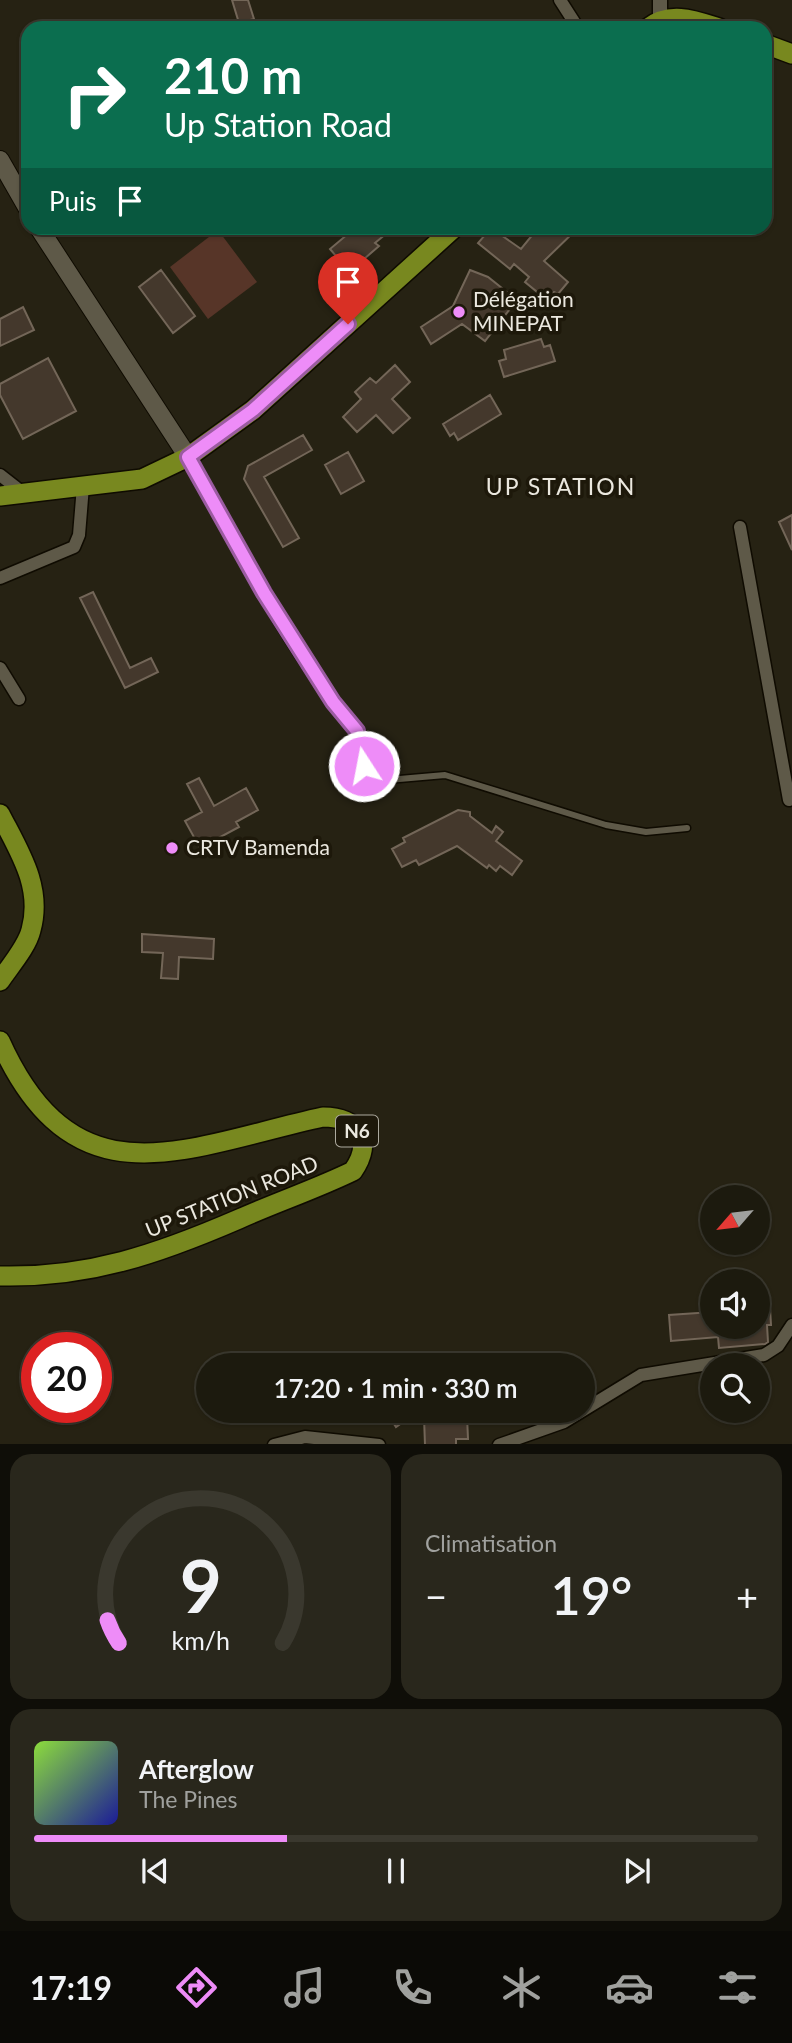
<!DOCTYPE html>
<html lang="fr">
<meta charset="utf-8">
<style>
:root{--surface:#1c1a0e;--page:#29271c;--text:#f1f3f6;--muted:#a0a19e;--line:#3a382e;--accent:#ee8cf8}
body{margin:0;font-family:Lato,sans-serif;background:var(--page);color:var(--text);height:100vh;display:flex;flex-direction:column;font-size:26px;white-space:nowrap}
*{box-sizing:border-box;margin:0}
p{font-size:23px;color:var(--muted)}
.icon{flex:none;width:38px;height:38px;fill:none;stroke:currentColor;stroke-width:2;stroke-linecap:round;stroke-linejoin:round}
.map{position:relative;height:1444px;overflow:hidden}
.drawer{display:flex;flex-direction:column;gap:10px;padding:10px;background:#0f0e08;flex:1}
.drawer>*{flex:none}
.hud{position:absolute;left:21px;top:21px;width:751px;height:214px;border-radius:21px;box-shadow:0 2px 5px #0004,0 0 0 2px var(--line);background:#0b6e4f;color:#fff;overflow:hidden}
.needle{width:46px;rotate:242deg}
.buttons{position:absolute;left:700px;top:1185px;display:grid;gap:14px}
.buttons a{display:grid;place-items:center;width:70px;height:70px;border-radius:50%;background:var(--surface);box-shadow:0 2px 5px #0004,0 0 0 2px var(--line);font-size:35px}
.speed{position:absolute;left:21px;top:1332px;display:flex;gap:14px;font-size:35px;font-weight:700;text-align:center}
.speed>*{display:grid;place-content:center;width:91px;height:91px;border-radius:50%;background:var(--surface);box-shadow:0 2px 5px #0004,0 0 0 2px var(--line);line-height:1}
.speed .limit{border:10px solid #d22;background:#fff;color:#111}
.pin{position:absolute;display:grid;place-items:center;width:60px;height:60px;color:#fff;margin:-72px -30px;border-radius:50% 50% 50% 0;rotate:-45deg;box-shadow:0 0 7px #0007}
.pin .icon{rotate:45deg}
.me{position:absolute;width:77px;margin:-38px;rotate:349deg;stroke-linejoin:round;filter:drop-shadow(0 0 5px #0008)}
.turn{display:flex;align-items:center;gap:24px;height:147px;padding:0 28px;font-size:32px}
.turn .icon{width:91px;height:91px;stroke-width:2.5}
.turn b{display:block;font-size:49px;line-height:60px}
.then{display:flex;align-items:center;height:66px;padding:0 28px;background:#0003;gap:14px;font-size:26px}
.big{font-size:52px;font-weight:600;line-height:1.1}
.drawer .widget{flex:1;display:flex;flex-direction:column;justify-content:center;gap:10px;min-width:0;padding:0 24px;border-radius:21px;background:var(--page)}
.drawer .dial{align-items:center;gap:0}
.dial svg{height:182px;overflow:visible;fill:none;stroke:var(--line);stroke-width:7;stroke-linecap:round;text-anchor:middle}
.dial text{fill:var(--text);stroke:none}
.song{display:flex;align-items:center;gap:21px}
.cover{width:84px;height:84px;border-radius:10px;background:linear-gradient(135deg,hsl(90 70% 55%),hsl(240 70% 35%))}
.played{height:7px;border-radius:4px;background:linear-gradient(90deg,var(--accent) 35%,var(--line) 35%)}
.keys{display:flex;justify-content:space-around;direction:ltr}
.heat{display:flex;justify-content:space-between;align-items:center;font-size:38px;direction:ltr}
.drawer .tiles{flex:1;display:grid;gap:10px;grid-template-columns:1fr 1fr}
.widget:last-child{grid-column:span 2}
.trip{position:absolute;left:196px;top:1353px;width:399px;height:70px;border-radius:35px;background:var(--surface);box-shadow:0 2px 5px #0004,0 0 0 2px var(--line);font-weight:600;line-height:70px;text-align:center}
.dock{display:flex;height:112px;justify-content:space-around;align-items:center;background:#0b0a06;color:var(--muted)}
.dock .icon{width:49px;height:49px}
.dock .on{color:var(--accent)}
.dock b{font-size:32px;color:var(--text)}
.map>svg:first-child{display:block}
.green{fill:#573528}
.building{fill:#44382c;stroke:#736658;stroke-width:2}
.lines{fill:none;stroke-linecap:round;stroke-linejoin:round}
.service-casing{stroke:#0f0b01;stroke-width:9}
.minor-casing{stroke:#0f0b01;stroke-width:15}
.tertiary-casing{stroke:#0f0b01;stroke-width:17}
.secondary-casing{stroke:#0f0b01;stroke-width:20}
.trunk-casing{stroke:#0f0b01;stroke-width:22}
.service{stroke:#5e5948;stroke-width:6}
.minor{stroke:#5e5948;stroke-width:12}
.tertiary{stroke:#5e5948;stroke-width:14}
.secondary{stroke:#5e5948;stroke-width:18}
.trunk{stroke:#78881f;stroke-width:19}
.route-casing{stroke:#9b5ba1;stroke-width:18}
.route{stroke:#ee8cf8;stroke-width:12}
.poi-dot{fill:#ee8cf8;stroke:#1d180a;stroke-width:2.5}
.labels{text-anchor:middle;stroke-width:7;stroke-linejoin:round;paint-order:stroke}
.shield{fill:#1d180a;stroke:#adaa9f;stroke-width:2}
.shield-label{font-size:19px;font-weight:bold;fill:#ebe8df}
.poi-label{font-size:21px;fill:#ebe8df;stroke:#1d180a;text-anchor:start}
.street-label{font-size:21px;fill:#ebe8df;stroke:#1d180a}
.neighbourhood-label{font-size:23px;letter-spacing:2px;fill:#ebe8df;stroke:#1d180a}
</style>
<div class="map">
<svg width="792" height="1445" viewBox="0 0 792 1445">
<rect width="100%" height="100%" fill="#262213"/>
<!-- green -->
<path class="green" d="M218,230L257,282L208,319L170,267Z"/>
<!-- building -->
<path class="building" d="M232,0H248L254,19L239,23Z
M355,228H393L375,243L379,246L341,279L338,275L332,280L325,273L330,268L326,264L336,256L330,249Z
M491,228L521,249L534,233L529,228H578L544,261L568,282L558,294L554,292L547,300L525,282L529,277L514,264L510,269L478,243Z
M161,270L195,316L173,333L139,287Z
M470,270L488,277L517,300L485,341L462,324L431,344L421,327L453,306Z
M23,307L34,330L0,346V319Z
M541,339L544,347L550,345L555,361L504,377L499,361L506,359L504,350Z
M48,358L76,411L23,439L0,395V384Z
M395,365L410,382L392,399L410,418L393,433L376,415L357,432L343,417L361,399L355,392L370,378L376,383Z
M490,395L501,414L458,440L454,433L450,436L443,424Z
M303,435L312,450L264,477L299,538L283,547L244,479L248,466Z
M348,452L364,481L341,494L325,465Z
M792,515V550L779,522Z
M93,592L130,668L151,658L158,672L125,688L80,598Z
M199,778L214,806L246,788L258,810L236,822L239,827L200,848L185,821L202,812L187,784Z
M458,810L470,812V816L492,833L496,826L503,832L496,841L522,861L512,875L500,866L496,871L489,865L487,868L457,846L419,865L416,860L402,867L392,849L405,842L403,838Z
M142,934L214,939L213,959L179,957L178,979L161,978L163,953L142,952Z
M770,1308L771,1325H767L768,1342L765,1344L719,1348L718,1337L671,1341L669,1315L712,1312V1326H758V1309Z
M385,1410H420L396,1427Z
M467,1416L468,1439H456V1445H425L424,1417Z"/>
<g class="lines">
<!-- service casing -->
<g class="service-casing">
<path id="service" d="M357,731L364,766L374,775L388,780L445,775L606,825L646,832L687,828"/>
</g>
<!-- minor casing -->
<g class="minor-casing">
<path id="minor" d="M560,0L578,28
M188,457C240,550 289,650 357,731
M0,475L23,493
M740,527L789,800L792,798
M0,578L74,547L79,535L83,486
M0,668L19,699
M274,1445L305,1437L379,1445
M499,1445L564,1422L641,1375L764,1355L778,1346L792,1325"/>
</g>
<!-- tertiary casing -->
<g class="tertiary-casing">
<path id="tertiary" d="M660,19V0"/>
</g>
<!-- secondary casing -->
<g class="secondary-casing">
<path id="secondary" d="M0,160L28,209
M39,228L188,457"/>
</g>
<!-- trunk casing -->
<g class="trunk-casing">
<path id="trunk" d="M648,28C670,11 694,20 719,28
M765,44L792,54
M0,496L142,479L188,457L253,410L454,228
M0,814C19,851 43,887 31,930C27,947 10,966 0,981
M0,1041C75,1208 185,1147 323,1117C359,1117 374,1141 353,1171C316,1189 277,1202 239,1219C158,1254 89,1278 0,1276"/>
</g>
<!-- service -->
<use href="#service" class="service"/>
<!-- minor -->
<use href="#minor" class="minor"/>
<!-- tertiary -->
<use href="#tertiary" class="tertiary"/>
<!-- secondary -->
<use href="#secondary" class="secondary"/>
<!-- trunk -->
<use href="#trunk" class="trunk"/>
</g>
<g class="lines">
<!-- route casing -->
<g class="route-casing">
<path id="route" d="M348,324L253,410L188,457L264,593L333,702L357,731L364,766"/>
</g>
<!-- route -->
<use href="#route" class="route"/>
</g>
<!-- markers -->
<g class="poi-dot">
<circle cx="459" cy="312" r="7"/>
<circle cx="172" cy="848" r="7"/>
</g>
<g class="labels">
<!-- shield labels -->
<rect class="shield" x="336" y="1115.5" width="42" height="31" rx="5"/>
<g class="shield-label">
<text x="357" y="1138">N6</text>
</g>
<!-- poi labels -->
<g class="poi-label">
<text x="473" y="307">Délégation<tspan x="473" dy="24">MINEPAT</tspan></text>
<text x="186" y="855">CRTV Bamenda</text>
</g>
<!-- street labels -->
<g class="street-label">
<text transform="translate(232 1197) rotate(-22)" y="7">UP STATION ROAD</text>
</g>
<!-- neighbourhood labels -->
<g class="neighbourhood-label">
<text x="561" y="495">UP STATION</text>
</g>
</g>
</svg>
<div class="buttons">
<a><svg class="needle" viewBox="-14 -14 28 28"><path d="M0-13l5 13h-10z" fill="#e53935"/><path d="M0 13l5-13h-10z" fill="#a0a19e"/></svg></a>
<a><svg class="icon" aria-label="sound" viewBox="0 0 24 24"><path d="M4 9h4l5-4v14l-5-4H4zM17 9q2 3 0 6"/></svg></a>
<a><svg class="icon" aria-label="search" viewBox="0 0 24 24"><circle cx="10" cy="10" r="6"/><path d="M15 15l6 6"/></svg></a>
</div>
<div class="speed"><div class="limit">20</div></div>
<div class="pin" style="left:348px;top:324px;background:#d93025"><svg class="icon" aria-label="arrive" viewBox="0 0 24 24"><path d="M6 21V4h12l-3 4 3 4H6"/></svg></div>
<svg class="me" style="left:364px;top:766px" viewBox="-20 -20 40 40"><circle r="17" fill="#ee8cf8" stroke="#fff" stroke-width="3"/><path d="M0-11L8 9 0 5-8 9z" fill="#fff"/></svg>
<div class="trip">17:20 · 1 min · 330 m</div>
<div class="hud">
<div class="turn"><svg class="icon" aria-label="right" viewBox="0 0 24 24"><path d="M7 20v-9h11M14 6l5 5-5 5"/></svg><div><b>210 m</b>Up Station Road</div></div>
<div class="then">Puis<svg class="icon" aria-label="arrive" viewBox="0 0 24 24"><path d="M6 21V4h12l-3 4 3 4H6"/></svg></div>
</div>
</div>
<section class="drawer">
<div class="tiles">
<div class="widget dial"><svg viewBox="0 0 100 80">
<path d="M14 69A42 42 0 1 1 86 69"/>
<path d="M14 69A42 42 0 0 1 9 59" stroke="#ee8cf8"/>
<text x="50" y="56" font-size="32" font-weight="700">9</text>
<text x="50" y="72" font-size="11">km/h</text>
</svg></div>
<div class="widget"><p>Climatisation</p>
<div class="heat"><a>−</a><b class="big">19°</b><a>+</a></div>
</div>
<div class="widget">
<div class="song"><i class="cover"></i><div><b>Afterglow</b><p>The Pines</p></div></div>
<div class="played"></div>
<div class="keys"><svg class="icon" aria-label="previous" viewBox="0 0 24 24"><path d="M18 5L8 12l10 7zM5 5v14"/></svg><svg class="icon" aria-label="pause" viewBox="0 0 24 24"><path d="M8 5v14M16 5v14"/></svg><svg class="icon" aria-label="next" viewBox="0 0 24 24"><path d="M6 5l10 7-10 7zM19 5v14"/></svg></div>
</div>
</div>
</section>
<nav class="dock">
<b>17:19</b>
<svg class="icon on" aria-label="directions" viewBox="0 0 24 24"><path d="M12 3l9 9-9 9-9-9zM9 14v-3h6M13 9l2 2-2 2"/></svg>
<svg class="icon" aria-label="music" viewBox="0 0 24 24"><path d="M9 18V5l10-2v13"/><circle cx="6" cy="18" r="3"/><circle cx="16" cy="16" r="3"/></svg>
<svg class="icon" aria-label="phone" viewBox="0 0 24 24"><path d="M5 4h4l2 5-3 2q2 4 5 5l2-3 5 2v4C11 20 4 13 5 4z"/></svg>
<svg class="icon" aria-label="climate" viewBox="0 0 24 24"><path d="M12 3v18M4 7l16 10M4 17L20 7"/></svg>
<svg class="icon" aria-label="car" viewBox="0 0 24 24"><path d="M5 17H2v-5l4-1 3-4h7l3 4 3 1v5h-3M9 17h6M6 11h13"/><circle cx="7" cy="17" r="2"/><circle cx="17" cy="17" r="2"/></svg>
<svg class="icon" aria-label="filters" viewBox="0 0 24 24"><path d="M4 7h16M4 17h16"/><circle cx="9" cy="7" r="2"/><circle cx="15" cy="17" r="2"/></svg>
</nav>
